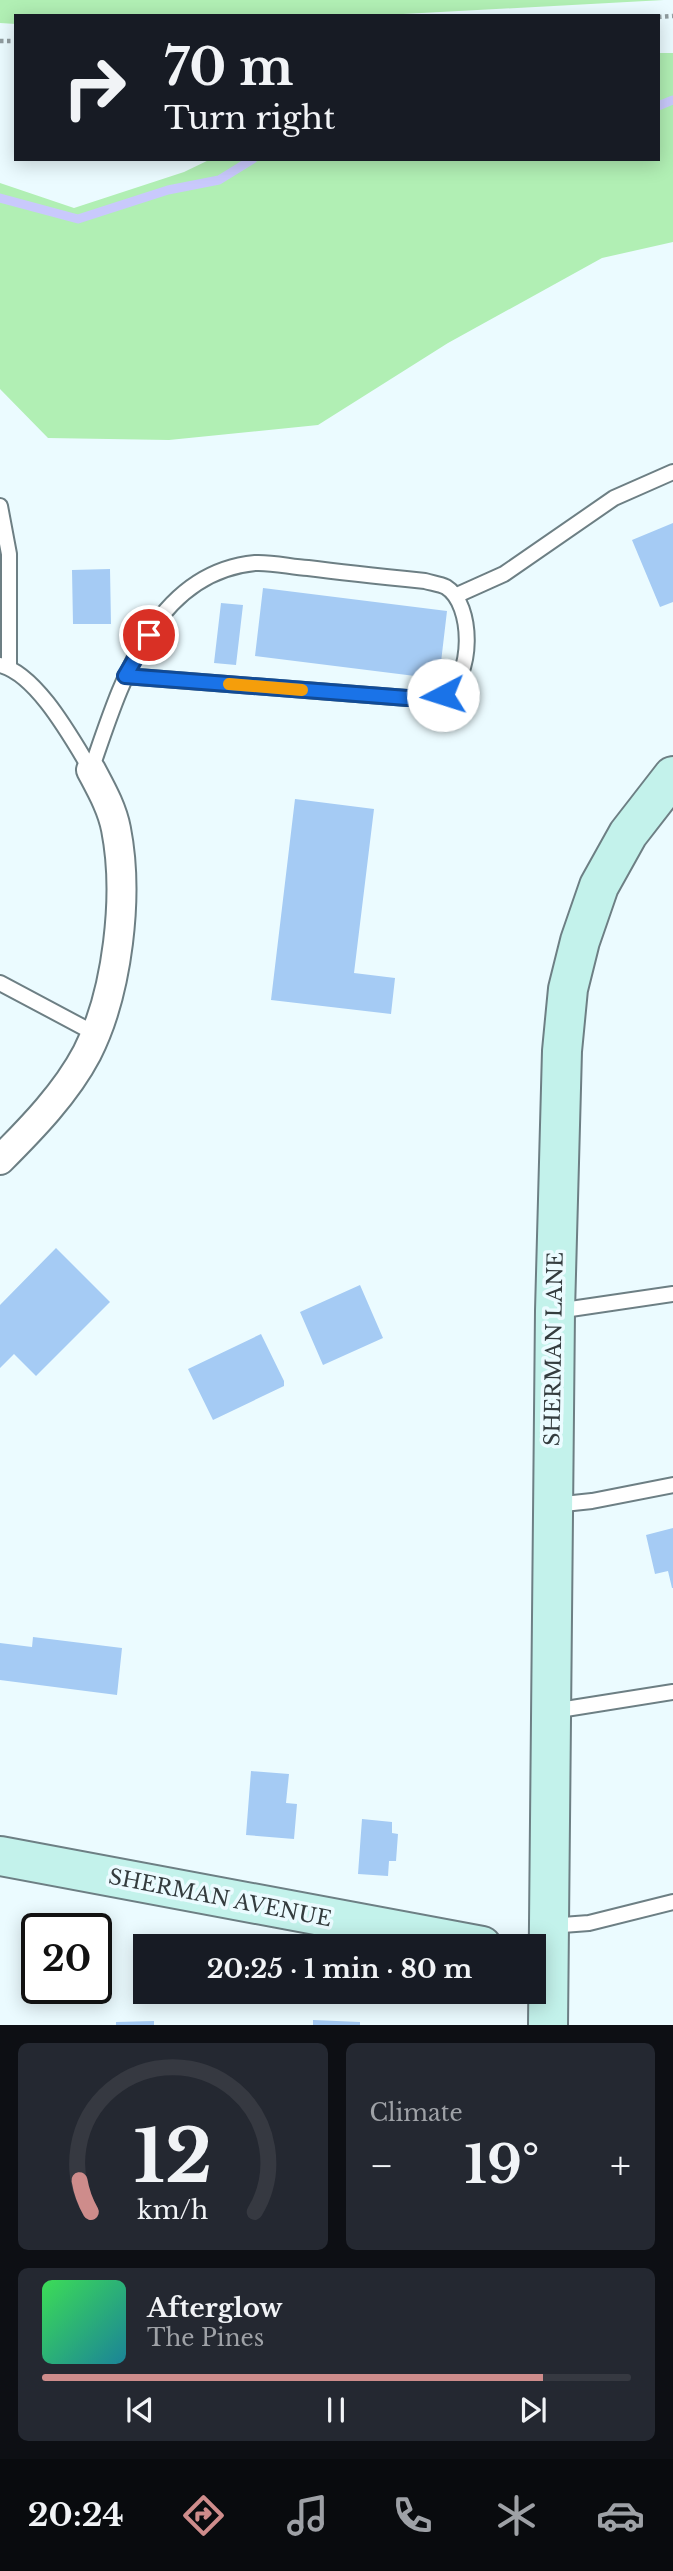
<!DOCTYPE html>
<meta charset="utf-8">
<style>
:root{--surface:#171b24;--page:#242831;--text:#f1f3f6;--muted:#9ea1a6;--line:#363941;--accent:#ce8c8b}
body{margin:0;font-family:"Libre Baskerville",serif;background:var(--page);color:var(--text);height:100vh;display:flex;flex-direction:column;font-size:26px;white-space:nowrap}
*{box-sizing:border-box;margin:0}
p{font-size:23px;color:var(--muted)}
.icon{flex:none;width:38px;height:38px;fill:none;stroke:currentColor;stroke-width:2;stroke-linecap:round;stroke-linejoin:round}
.map{position:relative;height:2025px;overflow:hidden}
.details{display:flex;flex-direction:column;gap:18px;padding:18px;background:#0d0f14;flex:1}
.details>*{flex:none}
.top-card{position:absolute;left:14px;top:14px;width:646px;height:147px;border-radius:0px;box-shadow:0 4px 18px #0003;background:#171b24;color:var(--text);overflow:hidden}
.speed{position:absolute;left:21px;top:1913px;display:flex;gap:14px;font-size:35px;font-weight:700;text-align:center}
.speed>*{display:grid;place-content:center;width:91px;height:91px;border-radius:50%;background:var(--surface);box-shadow:0 4px 18px #0003;line-height:1}
.speed .limit{border:4px solid #111;border-radius:10px;background:#fff;color:#111}
.pin{position:absolute;display:grid;place-items:center;width:60px;height:60px;color:#fff;margin:-30px;border:4px solid #fff;border-radius:50%;box-shadow:0 2px 7px #0007}
.me{position:absolute;width:77px;margin:-38px;rotate:265deg;stroke-linejoin:round;filter:drop-shadow(0 0 5px #0008)}
.turn{display:flex;align-items:center;gap:24px;height:147px;padding:0 35px;font-size:32px}
.turn .icon{width:91px;height:91px;stroke-width:2.5}
.turn b{display:block;font-size:49px;line-height:60px}
.big{font-size:52px;font-weight:700;line-height:1.1}
.details .widget{flex:1;display:flex;flex-direction:column;justify-content:center;gap:10px;min-width:0;padding:0 24px;border-radius:10px;background:var(--page)}
.details .dial{align-items:center;gap:0}
.dial svg{height:182px;overflow:visible;fill:none;stroke:var(--line);stroke-width:7;stroke-linecap:round;text-anchor:middle}
.dial text{fill:var(--text);stroke:none}
.song{display:flex;align-items:center;gap:21px}
.cover{width:84px;height:84px;border-radius:10px;background:linear-gradient(135deg,hsl(130 70% 55%),hsl(190 70% 35%))}
.played{height:7px;border-radius:4px;background:linear-gradient(90deg,var(--accent) 85%,var(--line) 85%)}
.keys{display:flex;justify-content:space-around;direction:ltr}
.heat{display:flex;justify-content:space-between;align-items:center;font-size:38px;direction:ltr}
.details .tiles{flex:1;display:grid;gap:18px;grid-template-columns:1fr 1fr}
.widget:last-child{grid-column:span 2}
.trip{position:absolute;left:133px;top:1934px;width:413px;height:70px;border-radius:0px;background:var(--surface);box-shadow:0 4px 18px #0003;font-weight:700;line-height:70px;text-align:center}
.tabs{display:flex;height:112px;justify-content:space-around;align-items:center;background:#090b0e;color:var(--muted)}
.tabs .icon{width:49px;height:49px}
.tabs .current{color:var(--accent)}
.tabs b{font-size:32px;color:var(--text)}
.map>svg:first-child{display:block}
.green{fill:#b1efb4}
.lines{fill:none;stroke-linecap:round;stroke-linejoin:round}
.stream{stroke:#c9c9fc;stroke-width:9}
.building{fill:#a5cbf4}
.lane-casing{stroke:#6d7f84;stroke-width:18}
.street-casing{stroke:#6d7f84;stroke-width:32}
.secondary-casing{stroke:#6d7f84;stroke-width:42}
.path{stroke:#909c9f;stroke-width:4.5;stroke-dasharray:3.5 3.5;stroke-linecap:butt}
.lane{stroke:#fff;stroke-width:14}
.street{stroke:#fff;stroke-width:28}
.secondary{stroke:#c3f2eb;stroke-width:38}
.route-casing{stroke:#114b97;stroke-width:18}
.route{stroke:#1a73e8;stroke-width:12}
.slow{stroke:#f59e0b;stroke-width:12}
.labels{text-anchor:middle;stroke-width:7;stroke-linejoin:round;paint-order:stroke}
.street-label{font-size:21px;fill:#343c3e;stroke:#ebfbff}
</style>
<div class="map">
<svg width="673" height="2025" viewBox="0 0 673 2025">
<rect width="100%" height="100%" fill="#ebfbff"/>
<!-- green -->
<path class="green" d="M0,0H664L366,16H16V24L0,23Z
M658,53H673V242L602,258L448,343L318,425L169,440L48,438L0,389V183L74,208L184,172L211,159H658Z"/>
<g class="lines">
<!-- stream -->
<path class="stream" d="M658,106L673,100
M0,198L78,219L168,190L219,180L253,159"/>
</g>
<!-- building -->
<path class="building" d="M673,523V602L660,607L632,540Z
M110,569L111,624H73L72,570Z
M263,588L447,611L439,679L255,656Z
M221,603L243,605L236,665L214,663Z
M295,799L374,809L354,973L395,978L391,1014L271,1000Z
M56,1248L110,1302L36,1376L14,1354L0,1368V1305Z
M360,1285L383,1338L323,1365L300,1312Z
M261,1334L284,1381V1386L213,1420L188,1369Z
M673,1528V1588H672L668,1571L655,1574L646,1535Z
M33,1637L122,1648L117,1695L0,1680V1643L32,1647Z
M251,1771L289,1774L286,1803L297,1804L294,1839L246,1835Z
M362,1819L392,1822V1833L398,1834L396,1861H389L388,1876L358,1874Z
M313,2020L360,2022V2025H313Z
M154,2021V2025H116V2022Z"/>
<g class="lines">
<!-- lane casing -->
<g class="lane-casing">
<path id="lane" d="M0,506L9,554V667
M455,596L504,574L614,498L673,472
M0,665C37,674 72,739 91,770
M91,770C120,687 152,573 255,563C272,562 291,567 308,568C347,573 386,577 425,581C431,583 440,584 446,587C474,604 474,679 444,694C434,699 418,697 407,698L125,676
M0,983L94,1033
M557,1311L673,1294
M554,1505L592,1501L673,1485
M553,1711L673,1692
M549,1926L589,1923L673,1902"/>
</g>
<!-- street casing -->
<g class="street-casing">
<path id="street" d="M0,1160C32,1128 66,1093 87,1053C118,992 129,895 116,829C112,808 101,789 91,770"/>
</g>
<!-- secondary casing -->
<g class="secondary-casing">
<path id="secondary" d="M0,1856L482,1946
M548,2025L555,1311L562,1051L568,989L580,941L599,886L628,834L673,776"/>
</g>
<!-- path -->
<path class="path" d="M658,17L673,16
M0,41H16"/>
<!-- lane -->
<use href="#lane" class="lane"/>
<!-- street -->
<use href="#street" class="street"/>
<!-- secondary -->
<use href="#secondary" class="secondary"/>
</g>
<g class="lines">
<!-- route casing -->
<g class="route-casing">
<path id="route" d="M149,635L125,676L407,698L443,695"/>
</g>
<!-- route -->
<use href="#route" class="route"/>
<!-- slow -->
<path class="slow" d="M229,684L302,690"/>
</g>
<g class="labels">
<!-- street labels -->
<g class="street-label">
<text transform="translate(554 1349) rotate(-89)" y="7">SHERMAN LANE</text>
<text transform="translate(220 1898) rotate(11)" y="7">SHERMAN AVENUE</text>
</g>
</g>
</svg>
<div class="speed"><div class="limit">20</div></div>
<div class="pin" style="left:149px;top:635px;background:#d93025"><svg class="icon" aria-label="arrive" viewBox="0 0 24 24"><path d="M6 21V4h12l-3 4 3 4H6"/></svg></div>
<svg class="me" style="left:443px;top:695px" viewBox="-20 -20 40 40"><circle r="19" fill="#fff"/><path d="M0-13L10 11 0 6-10 11z" fill="#1a73e8"/></svg>
<div class="trip">20:25 · 1 min · 80 m</div>
<div class="top-card">
<div class="turn"><svg class="icon" aria-label="right" viewBox="0 0 24 24"><path d="M7 20v-9h11M14 6l5 5-5 5"/></svg><div><b>70 m</b>Turn right</div></div>
</div>
</div>
<section class="details">
<div class="tiles">
<div class="widget dial"><svg viewBox="0 0 100 80">
<path d="M14 69A42 42 0 1 1 86 69"/>
<path d="M14 69A42 42 0 0 1 9 55" stroke="#ce8c8b"/>
<text x="50" y="56" font-size="32" font-weight="700">12</text>
<text x="50" y="72" font-size="11">km/h</text>
</svg></div>
<div class="widget"><p>Climate</p>
<div class="heat"><a>−</a><b class="big">19°</b><a>+</a></div>
</div>
<div class="widget">
<div class="song"><i class="cover"></i><div><b>Afterglow</b><p>The Pines</p></div></div>
<div class="played"></div>
<div class="keys"><svg class="icon" aria-label="previous" viewBox="0 0 24 24"><path d="M18 5L8 12l10 7zM5 5v14"/></svg><svg class="icon" aria-label="pause" viewBox="0 0 24 24"><path d="M8 5v14M16 5v14"/></svg><svg class="icon" aria-label="next" viewBox="0 0 24 24"><path d="M6 5l10 7-10 7zM19 5v14"/></svg></div>
</div>
</div>
</section>
<nav class="tabs">
<b>20:24</b>
<svg class="icon current" aria-label="directions" viewBox="0 0 24 24"><path d="M12 3l9 9-9 9-9-9zM9 14v-3h6M13 9l2 2-2 2"/></svg>
<svg class="icon" aria-label="music" viewBox="0 0 24 24"><path d="M9 18V5l10-2v13"/><circle cx="6" cy="18" r="3"/><circle cx="16" cy="16" r="3"/></svg>
<svg class="icon" aria-label="phone" viewBox="0 0 24 24"><path d="M5 4h4l2 5-3 2q2 4 5 5l2-3 5 2v4C11 20 4 13 5 4z"/></svg>
<svg class="icon" aria-label="climate" viewBox="0 0 24 24"><path d="M12 3v18M4 7l16 10M4 17L20 7"/></svg>
<svg class="icon" aria-label="car" viewBox="0 0 24 24"><path d="M5 17H2v-5l4-1 3-4h7l3 4 3 1v5h-3M9 17h6M6 11h13"/><circle cx="7" cy="17" r="2"/><circle cx="17" cy="17" r="2"/></svg>
</nav>
